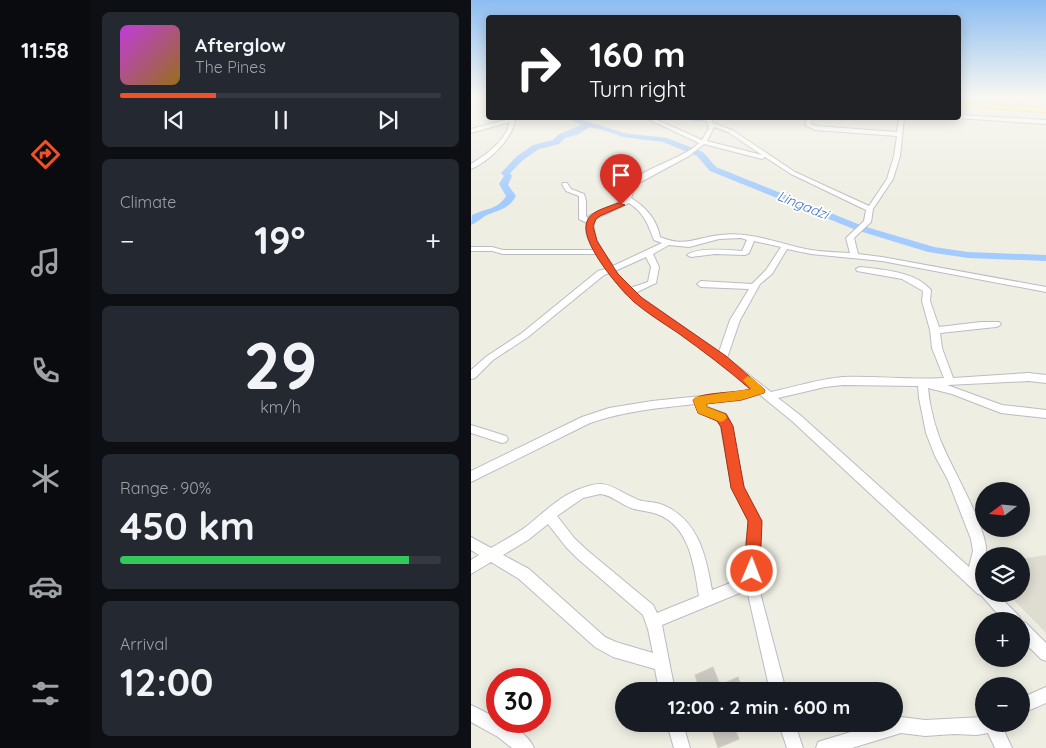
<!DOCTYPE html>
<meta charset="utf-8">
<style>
:root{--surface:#171b24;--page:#242831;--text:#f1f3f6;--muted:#9ea1a6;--line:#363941;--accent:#f25026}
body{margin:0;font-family:Quicksand,sans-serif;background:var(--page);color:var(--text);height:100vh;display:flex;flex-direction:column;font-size:19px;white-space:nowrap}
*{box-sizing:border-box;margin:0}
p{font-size:16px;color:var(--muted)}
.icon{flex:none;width:28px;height:28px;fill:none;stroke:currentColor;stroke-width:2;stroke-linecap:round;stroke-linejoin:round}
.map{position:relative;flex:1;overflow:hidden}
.details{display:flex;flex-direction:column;gap:12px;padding:12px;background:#0d0f14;width:381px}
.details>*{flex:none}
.top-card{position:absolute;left:15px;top:15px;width:475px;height:105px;border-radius:5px;box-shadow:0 2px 12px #0003;background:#202124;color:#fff;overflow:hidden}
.needle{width:32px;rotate:254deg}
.controls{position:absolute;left:504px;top:482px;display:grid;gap:10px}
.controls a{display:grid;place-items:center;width:55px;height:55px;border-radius:50%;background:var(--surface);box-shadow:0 2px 12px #0003;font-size:25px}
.speed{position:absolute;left:15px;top:668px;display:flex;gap:10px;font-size:25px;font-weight:700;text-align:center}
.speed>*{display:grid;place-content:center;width:65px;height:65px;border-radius:50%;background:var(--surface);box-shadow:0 2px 12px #0003;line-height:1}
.speed .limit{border:8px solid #d22;background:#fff;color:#111}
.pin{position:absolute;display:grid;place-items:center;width:42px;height:42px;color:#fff;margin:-51px -21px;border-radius:50% 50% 50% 0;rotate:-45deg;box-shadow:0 0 5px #0007}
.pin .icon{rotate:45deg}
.me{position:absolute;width:55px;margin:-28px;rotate:1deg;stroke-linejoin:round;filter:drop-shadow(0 0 4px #0008)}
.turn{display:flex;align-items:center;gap:18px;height:105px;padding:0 20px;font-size:22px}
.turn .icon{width:65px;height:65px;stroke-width:2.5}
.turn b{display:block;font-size:35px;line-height:42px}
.big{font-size:38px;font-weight:700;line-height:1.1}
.details .card{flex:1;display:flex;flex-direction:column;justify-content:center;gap:8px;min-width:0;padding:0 18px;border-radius:8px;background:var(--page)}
.details .dial{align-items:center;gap:0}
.dial b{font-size:65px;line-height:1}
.song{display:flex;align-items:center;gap:15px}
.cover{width:60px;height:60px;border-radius:8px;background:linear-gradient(135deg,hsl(290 70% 55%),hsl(40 70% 35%))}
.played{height:5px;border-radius:2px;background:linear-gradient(90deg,var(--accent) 30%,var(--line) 30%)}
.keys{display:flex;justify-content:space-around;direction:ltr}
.heat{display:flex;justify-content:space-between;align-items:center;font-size:28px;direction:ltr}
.charge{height:8px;border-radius:4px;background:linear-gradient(90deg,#34c759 90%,var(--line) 0)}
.trip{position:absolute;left:144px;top:682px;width:288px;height:50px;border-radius:25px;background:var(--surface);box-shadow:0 2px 12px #0003;font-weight:700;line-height:50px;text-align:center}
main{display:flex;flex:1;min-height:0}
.tabs{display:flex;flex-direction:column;width:90px;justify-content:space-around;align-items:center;background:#090b0e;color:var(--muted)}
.tabs .icon{width:35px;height:35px}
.tabs .active{color:var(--accent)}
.tabs b{font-size:22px;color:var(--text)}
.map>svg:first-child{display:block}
.education{fill:#dfddd2}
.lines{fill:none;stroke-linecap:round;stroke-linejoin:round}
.river{fill:#a3cbff;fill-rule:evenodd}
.building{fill:#cac8c0;stroke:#d4d0c1}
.minor-casing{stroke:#bbbcc3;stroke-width:2}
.major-casing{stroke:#f8df52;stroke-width:2}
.minor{fill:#fff;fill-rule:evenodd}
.major{fill:#fffca8;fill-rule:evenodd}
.route{fill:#f25026;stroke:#9d3419}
.slow{fill:#f59e0b}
.labels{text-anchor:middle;stroke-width:4;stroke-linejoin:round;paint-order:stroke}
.far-water-label{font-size:14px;font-style:italic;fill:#3f70c9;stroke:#fff}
</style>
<main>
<nav class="tabs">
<b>11:58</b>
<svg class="icon active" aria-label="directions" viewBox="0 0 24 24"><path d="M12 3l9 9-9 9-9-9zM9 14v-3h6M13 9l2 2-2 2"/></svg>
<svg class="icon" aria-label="music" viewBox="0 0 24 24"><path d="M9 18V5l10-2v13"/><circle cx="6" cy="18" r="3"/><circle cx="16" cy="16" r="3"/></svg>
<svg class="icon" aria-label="phone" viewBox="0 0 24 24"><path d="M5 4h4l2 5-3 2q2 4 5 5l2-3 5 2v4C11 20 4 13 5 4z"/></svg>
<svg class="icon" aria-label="climate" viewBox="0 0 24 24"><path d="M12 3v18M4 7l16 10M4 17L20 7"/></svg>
<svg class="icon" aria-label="car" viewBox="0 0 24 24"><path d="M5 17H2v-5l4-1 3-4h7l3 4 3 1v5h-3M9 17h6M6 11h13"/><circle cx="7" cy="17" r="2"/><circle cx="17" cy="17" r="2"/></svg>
<svg class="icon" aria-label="filters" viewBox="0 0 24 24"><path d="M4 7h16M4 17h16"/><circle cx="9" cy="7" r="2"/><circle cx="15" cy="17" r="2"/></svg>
</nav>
<section class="details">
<div class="card">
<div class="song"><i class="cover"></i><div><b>Afterglow</b><p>The Pines</p></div></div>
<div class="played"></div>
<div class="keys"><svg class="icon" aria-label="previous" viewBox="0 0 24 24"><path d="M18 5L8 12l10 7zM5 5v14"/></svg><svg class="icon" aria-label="pause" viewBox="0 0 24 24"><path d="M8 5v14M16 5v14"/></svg><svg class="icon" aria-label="next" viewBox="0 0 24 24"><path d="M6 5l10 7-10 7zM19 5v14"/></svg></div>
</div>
<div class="card"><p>Climate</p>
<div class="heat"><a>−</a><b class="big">19°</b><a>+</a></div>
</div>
<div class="card dial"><b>29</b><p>km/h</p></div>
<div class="card"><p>Range · 90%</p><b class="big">450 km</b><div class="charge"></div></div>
<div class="card"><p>Arrival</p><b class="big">12:00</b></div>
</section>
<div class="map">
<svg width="575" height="748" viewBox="0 0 575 748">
<rect width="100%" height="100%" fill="#efeee3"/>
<!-- education -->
<path class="education" d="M575,555V633L537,594H550V559Z"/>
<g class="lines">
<!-- river -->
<path class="river" d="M96,118H105L153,133L196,138L232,152L245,167L392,226L463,247L497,252L575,255V261L497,258L457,252L385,230L239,171L226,156L192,142L152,137L129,129L118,127L108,134L94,138L88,144L68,149L52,160L39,173L41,176L37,185L45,196C37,210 27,210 14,216C9,219 5,223 0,225L1,215C13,209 28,209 35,196L28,184L33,176L30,173L46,156L62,145L82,140L88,134L111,125Z"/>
</g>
<!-- building -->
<path class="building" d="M242,667L249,685L267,677L272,691H229L224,675Z
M239,724H262L268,739L247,748Z"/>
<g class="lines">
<!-- minor casing -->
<g class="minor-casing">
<path id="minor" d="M488,115L575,120V124L486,118Z
M42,118H49L44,120C41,140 18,161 0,169V164C15,155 35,140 39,122L0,133V129Z
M177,118H182L231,140L238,128L236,121L209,118H240L242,123L261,130L324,172L398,206L416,179L423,156L426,136L344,130L334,125L336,118H341L340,124L345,126L426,132L428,118H433L429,156L422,179L402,209L400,222L383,238L387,254L411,257L575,287V292L411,261L340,254L316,249L301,274L289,284L269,320L256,358L300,392C323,387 348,379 372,377C405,376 439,380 473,378L461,348L459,330L451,301L452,291L431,279L386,271L385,269L389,267C413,270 443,271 460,290L459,301L468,327L510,322H528L530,324L528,326L525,327L469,333L471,348L482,378L558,373L575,375V383L558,381L476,385L531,405L575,410V418L530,413L481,394L457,388C459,410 466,435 476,455C486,477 519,534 515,556H512V565L508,576L512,580V594H526L548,616L550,621L555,623L575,643V661L570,659L550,639V621H533L510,595L507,594L321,421L288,394L270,400L235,403L236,407L255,414L259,421L273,488L290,521L287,560L290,596L315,691H299L276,590L191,625L204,691H188L184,669L142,657L124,647L48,579L20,562L0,574V560L8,555L0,550V537L20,548C32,541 45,534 56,526C72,513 87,498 106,490C136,478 137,486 163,498C172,503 183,501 192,505C228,520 235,557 241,590L275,577L273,560L278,521L261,488L249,422L247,420L228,413L224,404C189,408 153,411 119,423L0,482V471L111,417L138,408L181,401L270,392L281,389L248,361L155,294L138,273L133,275L57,337L22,360L4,378L0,379V370L16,356L51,333L127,271L135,269L126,254H32L21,251H0V247H21L32,250H123C118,241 113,233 116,223L108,219V196L95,191L91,184L92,183H96L100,189L113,194L115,201V216L117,219L118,216L153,200C155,194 157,187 161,182C176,166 210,160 228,143L177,119ZM243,127L257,132L291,155L236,141ZM233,144L291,159L294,157L320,174L395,210L393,221L375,238L379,253C366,252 353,252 340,250C310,245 281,231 250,235C225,237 215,248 189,237C186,220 175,207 160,198L164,187L168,183L218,156ZM158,203C173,213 177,224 183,240L191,243L142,266C132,251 119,237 124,219ZM270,238L276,240L271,251C257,250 228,247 216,255L220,257L244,254L274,255L278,253L283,241L310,247L295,270L281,284L230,281L226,284L230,287L278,289L259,320L248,352L164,293L185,283L188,267L182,254L198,245L218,247L248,239ZM175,257L180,267L177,282L159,288L144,271ZM372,385L447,386L448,398L455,433L464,456L477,480L500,539L502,551L498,567L329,415L307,398L354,387ZM129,494C141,495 149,504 160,508C169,511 178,511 186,514C219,526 223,566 228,596L186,613L182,605L117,551L104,539L86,516L112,498ZM77,524L95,547L107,559L172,615L177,629L182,653L145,642L134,637L58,569L32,555L57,540Z
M0,425L35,436L37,439L35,442L31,443L0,433Z
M575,687V703L550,714V698Z
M0,705L26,718V721C39,721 59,737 63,748H41L27,737L0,722Z
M430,717L454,720L512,717V724H530L541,748H524L517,733L506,735L483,734L454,736L430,733L381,748H345L347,742L353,740L406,724H422V719Z
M196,724H212L219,748H203Z
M308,724H324L332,748H316Z"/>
</g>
<!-- major casing -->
<g class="major-casing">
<path id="major" d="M488,102L575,108V112L488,106Z"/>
</g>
<!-- minor -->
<use href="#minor" class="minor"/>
<!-- major -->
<use href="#major" class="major"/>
</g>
<!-- sky -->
<linearGradient id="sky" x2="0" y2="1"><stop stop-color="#8cbdf1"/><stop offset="0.48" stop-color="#f8f7f2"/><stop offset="1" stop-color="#f8f7f2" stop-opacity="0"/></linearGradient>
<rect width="575" height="201" fill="url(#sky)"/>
<!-- route -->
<path class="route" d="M147,203L154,205L129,216L125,219L122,226L126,241L147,274L171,298L255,356L294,390L293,393L270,400L235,404L236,407L255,414L262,426L273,487L291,521L289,571L286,576L281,578L276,576L273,571L277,521L260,488L250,427L246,421L227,413L222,400C228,392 267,393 279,389C256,369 232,351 207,333C192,323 176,313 163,302C148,288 105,239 117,219C122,210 138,207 147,203Z"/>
<!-- slow -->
<path class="slow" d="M277,376L281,378L294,390L293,393L270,400L235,404L236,407L254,414L256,417L254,420L250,422L227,413L222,400L224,397L280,389L272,380Z"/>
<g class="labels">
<!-- far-water labels -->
<g class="far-water-label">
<text transform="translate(332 205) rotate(22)" y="5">Lingadzi</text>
</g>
</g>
</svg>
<div class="controls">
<a><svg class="needle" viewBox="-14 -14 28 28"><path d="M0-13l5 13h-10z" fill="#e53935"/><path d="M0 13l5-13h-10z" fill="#9ea1a6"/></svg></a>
<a><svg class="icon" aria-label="layers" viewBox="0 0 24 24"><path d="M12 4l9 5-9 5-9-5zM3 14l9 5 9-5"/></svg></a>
<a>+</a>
<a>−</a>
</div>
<div class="speed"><div class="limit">30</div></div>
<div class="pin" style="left:150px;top:205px;background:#d93025"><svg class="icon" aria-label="arrive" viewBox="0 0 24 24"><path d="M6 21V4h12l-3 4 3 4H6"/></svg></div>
<svg class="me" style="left:281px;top:571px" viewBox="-20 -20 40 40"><circle r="17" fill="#f25026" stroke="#fff" stroke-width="3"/><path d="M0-11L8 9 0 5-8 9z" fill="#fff"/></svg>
<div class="trip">12:00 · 2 min · 600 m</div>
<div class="top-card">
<div class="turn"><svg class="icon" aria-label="right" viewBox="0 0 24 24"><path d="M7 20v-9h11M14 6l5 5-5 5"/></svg><div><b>160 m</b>Turn right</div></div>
</div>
</div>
</main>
